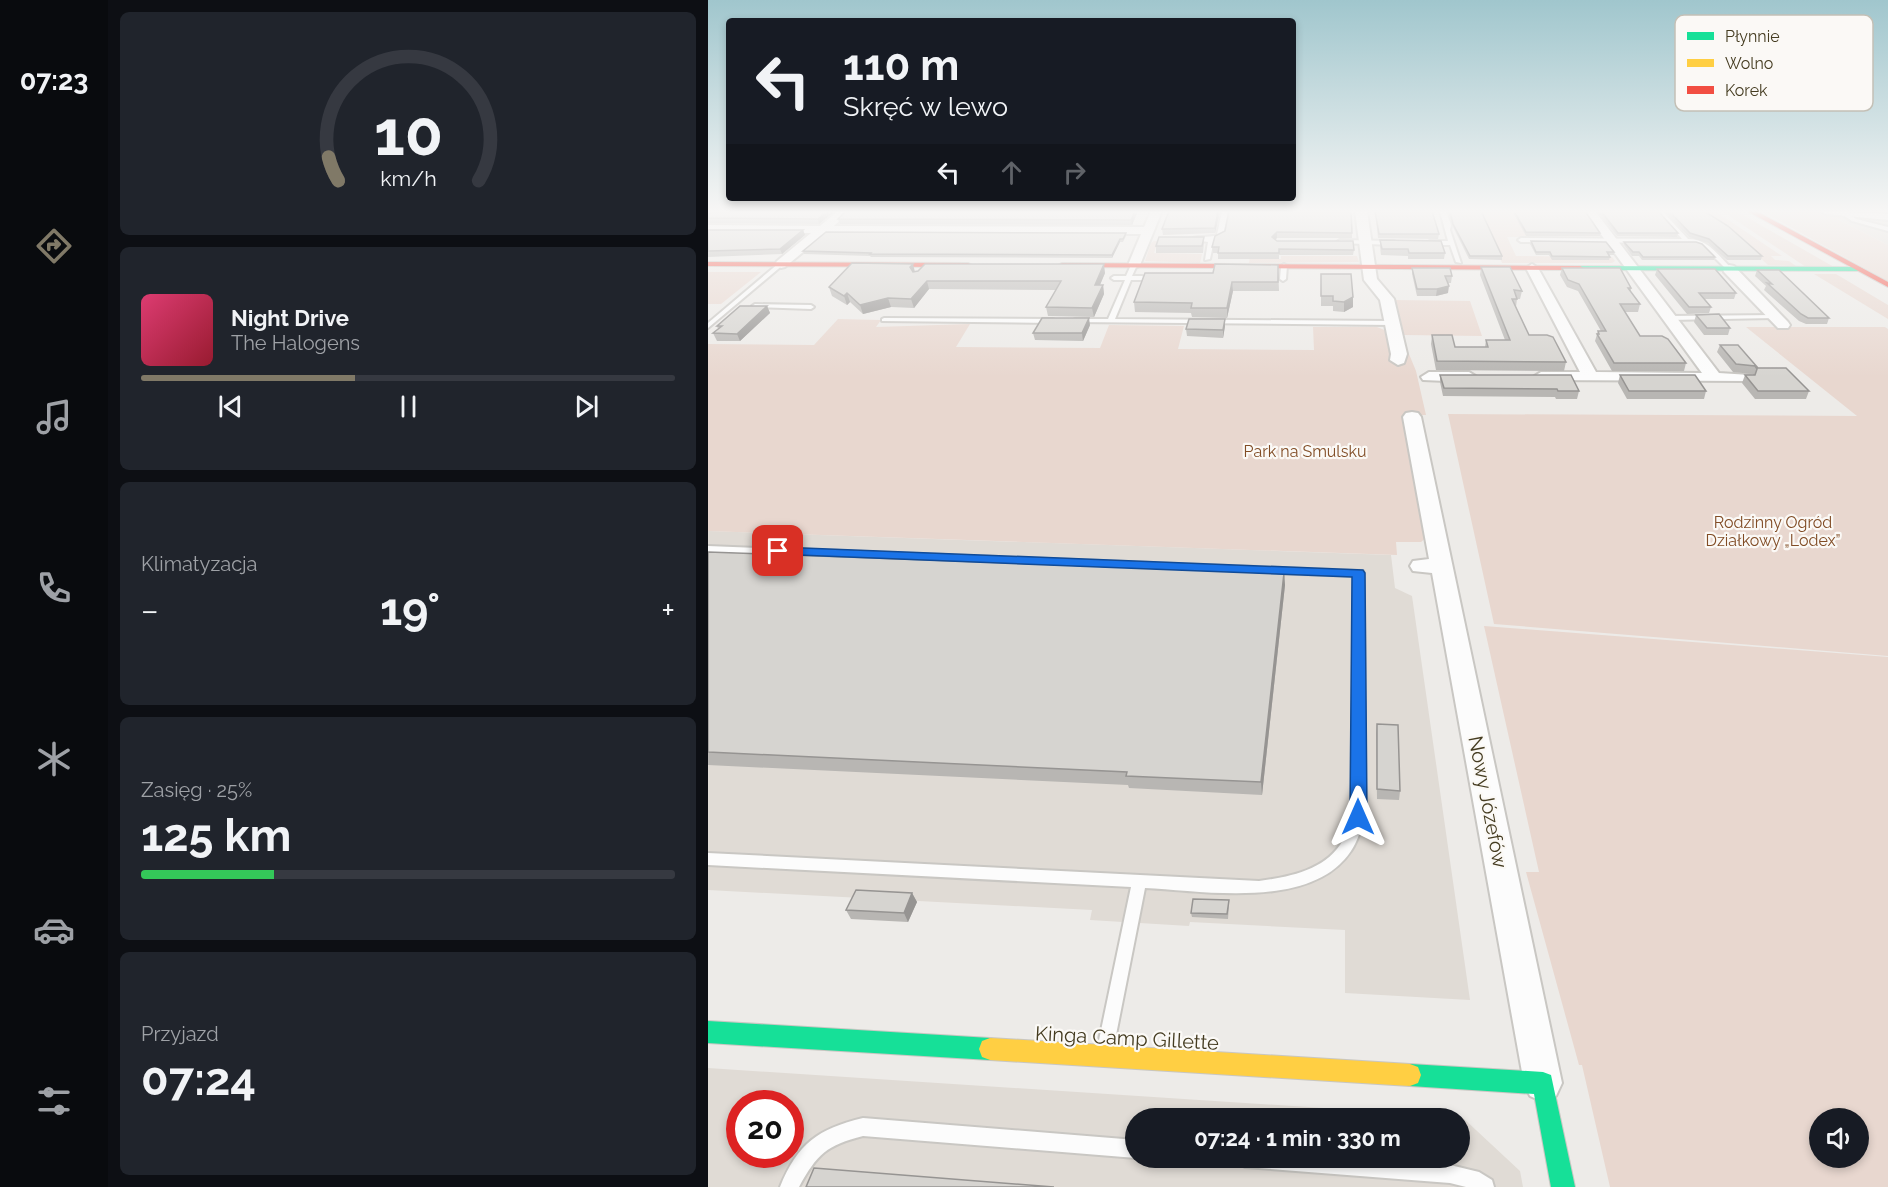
<!DOCTYPE html>
<html lang="pl">
<meta charset="utf-8">
<style>
:root{--surface:#171b24;--page:#20242c;--text:#f1f3f6;--muted:#9ea1a6;--line:#363941;--accent:#807967}
body{margin:0;font-family:Raleway,sans-serif;background:var(--page);color:var(--text);height:100vh;display:flex;flex-direction:column;font-size:22px;white-space:nowrap}
*{box-sizing:border-box;margin:0}
p{font-size:20px;color:var(--muted)}
.icon{flex:none;width:33px;height:33px;fill:none;stroke:currentColor;stroke-width:2;stroke-linecap:round;stroke-linejoin:round}
.map{position:relative;flex:1;overflow:hidden}
.sheet{display:flex;flex-direction:column;gap:12px;padding:12px;background:#0d0f14;width:600px}
.sheet>*{flex:none}
.banner{position:absolute;left:18px;top:18px;width:570px;height:183px;border-radius:6px;box-shadow:0 3px 9px #0003;background:#171b24;color:var(--text);overflow:hidden}
.fabs{position:absolute;left:1101px;top:1108px;display:grid;gap:12px}
.fabs a{display:grid;place-items:center;width:60px;height:60px;border-radius:50%;background:var(--surface);box-shadow:0 3px 9px #0003;font-size:30px}
.speed{position:absolute;left:18px;top:1090px;display:flex;gap:12px;font-size:30px;font-weight:700;text-align:center}
.speed>*{display:grid;place-content:center;width:78px;height:78px;border-radius:50%;background:var(--surface);box-shadow:0 3px 9px #0003;line-height:1}
.speed .limit{border:9px solid #d22;background:#fff;color:#111}
.pin{position:absolute;display:grid;place-items:center;width:51px;height:51px;color:#fff;margin:-26px;border-radius:12px;box-shadow:0 3px 9px #0006}
.me{position:absolute;width:66px;margin:-33px;rotate:0deg;stroke-linejoin:round;filter:drop-shadow(0 0 4px #0008)}
.turn{display:flex;align-items:center;gap:21px;height:126px;padding:0 18px;font-size:27px}
.turn .icon{width:78px;height:78px;stroke-width:2.5}
.turn b{display:block;font-size:42px;line-height:51px}
.lanes{display:flex;align-items:center;height:57px;padding:0 18px;background:#0003;justify-content:center;gap:30px;direction:ltr}
.lanes .off{opacity:.35}
.big{font-size:45px;font-weight:700;line-height:1.1}
.sheet .tile{flex:1;display:flex;flex-direction:column;justify-content:center;gap:9px;min-width:0;padding:0 21px;border-radius:9px;background:var(--page)}
.sheet .dial{align-items:center;gap:0}
.dial svg{height:156px;overflow:visible;fill:none;stroke:var(--line);stroke-width:7;stroke-linecap:round;text-anchor:middle}
.dial text{fill:var(--text);stroke:none}
.song{display:flex;align-items:center;gap:18px}
.cover{width:72px;height:72px;border-radius:9px;background:linear-gradient(135deg,hsl(340 70% 55%),hsl(350 70% 35%))}
.played{height:6px;border-radius:3px;background:linear-gradient(90deg,var(--accent) 40%,var(--line) 40%)}
.keys{display:flex;justify-content:space-around;direction:ltr}
.heat{display:flex;justify-content:space-between;align-items:center;font-size:33px;direction:ltr}
.charge{height:9px;border-radius:4px;background:linear-gradient(90deg,#34c759 25%,var(--line) 0)}
.trip{position:absolute;left:417px;top:1108px;width:345px;height:60px;border-radius:30px;background:var(--surface);box-shadow:0 3px 9px #0003;font-weight:700;line-height:60px;text-align:center}
main{display:flex;flex:1;min-height:0}
.menu{display:flex;flex-direction:column;width:108px;justify-content:space-around;align-items:center;background:#090b0e;color:var(--muted)}
.menu .icon{width:42px;height:42px}
.menu .active{color:var(--accent)}
.menu b{font-size:27px;color:var(--text)}
.map>svg:first-child{display:block}
.built{fill:#e0dbd5;fill-rule:evenodd}
.green{fill:#e8d7cf;fill-rule:evenodd}
.lines{fill:none;stroke-linecap:round;stroke-linejoin:round}
.lane-casing{stroke:#c9c7c3;stroke-width:4}
.street-casing{stroke:#c9c7c3;stroke-width:4}
.fast-casing{stroke:#c9c7c2;stroke-width:2}
.slow-casing{stroke:#c9c7c2;stroke-width:2}
.jam-casing{stroke:#c9c7c2;stroke-width:2}
.lane{fill:#fcfcfc;fill-rule:evenodd}
.street{fill:#fcfcfc;fill-rule:evenodd}
.fast{fill:#16e098;fill-rule:evenodd}
.slow{fill:#ffcf43;fill-rule:evenodd}
.jam{fill:#f24e42;fill-rule:evenodd}
.wall{fill:#b8b6b3}
.shaded-wall{fill:#969492}
.building{fill:#d6d4d0;stroke:#969492;stroke-width:1.5}
.route{fill:#1a73e8;stroke:#114b97;stroke-width:1.5}
.labels{text-anchor:middle;stroke-width:4.5;stroke-linejoin:round;paint-order:stroke}
.park-label{font-size:16px;fill:#814c25;stroke:#fbf9f6}
.near-street-label{font-size:20px;fill:#453c21;stroke:#fbf9f6}
.key{fill:#fbf9f6;stroke:#c4c0b6;stroke-width:1.5}
.key-label{font-size:16px;fill:#453c21}
</style>
<main>
<nav class="menu">
<b>07:23</b>
<svg class="icon active" aria-label="directions" viewBox="0 0 24 24"><path d="M12 3l9 9-9 9-9-9zM9 14v-3h6M13 9l2 2-2 2"/></svg>
<svg class="icon" aria-label="music" viewBox="0 0 24 24"><path d="M9 18V5l10-2v13"/><circle cx="6" cy="18" r="3"/><circle cx="16" cy="16" r="3"/></svg>
<svg class="icon" aria-label="phone" viewBox="0 0 24 24"><path d="M5 4h4l2 5-3 2q2 4 5 5l2-3 5 2v4C11 20 4 13 5 4z"/></svg>
<svg class="icon" aria-label="climate" viewBox="0 0 24 24"><path d="M12 3v18M4 7l16 10M4 17L20 7"/></svg>
<svg class="icon" aria-label="car" viewBox="0 0 24 24"><path d="M5 17H2v-5l4-1 3-4h7l3 4 3 1v5h-3M9 17h6M6 11h13"/><circle cx="7" cy="17" r="2"/><circle cx="17" cy="17" r="2"/></svg>
<svg class="icon" aria-label="filters" viewBox="0 0 24 24"><path d="M4 7h16M4 17h16"/><circle cx="9" cy="7" r="2"/><circle cx="15" cy="17" r="2"/></svg>
</nav>
<section class="sheet">
<div class="tile dial"><svg viewBox="0 0 100 80">
<path d="M14 69A42 42 0 1 1 86 69"/>
<path d="M14 69A42 42 0 0 1 9 57" stroke="#807967"/>
<text x="50" y="56" font-size="32" font-weight="700">10</text>
<text x="50" y="72" font-size="11">km/h</text>
</svg></div>
<div class="tile">
<div class="song"><i class="cover"></i><div><b>Night Drive</b><p>The Halogens</p></div></div>
<div class="played"></div>
<div class="keys"><svg class="icon" aria-label="previous" viewBox="0 0 24 24"><path d="M18 5L8 12l10 7zM5 5v14"/></svg><svg class="icon" aria-label="pause" viewBox="0 0 24 24"><path d="M8 5v14M16 5v14"/></svg><svg class="icon" aria-label="next" viewBox="0 0 24 24"><path d="M6 5l10 7-10 7zM19 5v14"/></svg></div>
</div>
<div class="tile"><p>Klimatyzacja</p>
<div class="heat"><a>−</a><b class="big">19°</b><a>+</a></div>
</div>
<div class="tile"><p>Zasięg · 25%</p><b class="big">125 km</b><div class="charge"></div></div>
<div class="tile"><p>Przyjazd</p><b class="big">07:24</b></div>
</section>
<div class="map">
<svg width="1180" height="1187" viewBox="0 0 1180 1187">
<rect width="100%" height="100%" fill="#edebe8"/>
<!-- built -->
<path class="built" d="M1128,218L1180,219V245Z
M0,531L683,555L687,588L704,596L762,1000L637,993V930L482,922L481,926L382,920L384,910L0,890Z
M0,1068L754,1117L812,1171L815,1187H0ZM32,1104H82V1155H32ZM428,1119H752V1158H428Z"/>
<!-- green -->
<path class="green" d="M554,211H571L570,222L644,220L645,229L569,228L568,240H560L559,259H573V256H649L651,262L541,263L544,243H549Z
M772,211L804,212L809,221L880,222L815,229L818,237H799L808,256L904,257L907,261L904,263H794Z
M992,211H1007L1074,256H1063L1067,260L1081,261L1088,266L1060,265L1027,235Z
M1014,211H1028L1126,267H1098Z
M1053,211H1104L1137,218L1129,219L1180,245V281Z
M446,241H450L446,253L494,254L492,263L437,261L443,243Z
M0,272H53L13,304H0Z
M1106,274H1128L1180,305V319Z
M686,300L762,301L774,336L696,335Z
M130,319L173,320L168,327L262,324L248,347L392,348L401,325L476,326L470,349L606,350L605,327H669L679,331L691,354H701L708,371L718,415H695L719,537L713,542H688L689,555L0,531V344L106,345Z
M1038,327H1177L1180,329V656L786,624L740,414L1149,416Z
M776,626L1180,657V1187H902L874,1065H871L818,872H831ZM1112,1119H1150V1158H1112Z"/>
<g class="lines">
<!-- lane casing -->
<g class="lane-casing">
<path id="lane" d="M514,211H520L515,236L506,240L502,259L497,260L500,242L481,239C488,236 500,238 509,235Z
M732,211H738L743,225L742,230L753,263L748,262L742,245H722L719,243L722,241H740Z
M949,211H954L980,239C1000,239 1010,255 1023,268V270H1019L994,245L987,243L813,242L810,240L813,238L974,239Z
M1134,212H1138L1148,219L1180,227V231L1144,221L1134,214Z
M632,240L686,241L689,243L686,245L630,243L629,242Z
M71,263L76,264L0,328V323Z
M426,263L429,265L424,276H434L437,278L434,280H423L407,319L684,321L687,323L684,325L365,322L364,321L367,319H400L417,280H406L403,278L406,276H418L423,265Z
M576,264L579,266L578,279L575,281L572,279L573,266Z
M47,304L103,305L106,307L103,309L45,307L44,306Z
M1068,315V317L1066,318L961,320L958,318L961,316Z
M176,318L345,319L348,321L345,323L174,321V319Z
M0,546L655,571L656,573L657,817C653,828 650,841 643,851C604,910 497,891 437,888L406,1045L404,1051L398,1053L392,1051L390,1045L423,887L0,865V853L551,881C581,877 619,870 635,840C638,833 640,824 643,817L646,576L0,552Z
M155,1118L428,1140V1158L155,1136C119,1145 109,1154 91,1187H72C90,1143 110,1129 155,1118Z
M528,1158H655L742,1165L771,1172L784,1180L786,1187H758L742,1183L537,1167L531,1164Z"/>
</g>
<!-- street casing -->
<g class="street-casing">
<path id="street" d="M130,211H142L126,226L436,227L443,211H454L432,265L426,269L420,265L433,234L118,233L77,267L73,268L67,264L69,261L103,233H0V225L112,226Z
M647,211H659L669,279L686,299L699,354L696,363L690,365L682,360L683,354L672,300L656,280Z
M876,211H887L1011,373L1042,375L1044,378L1042,381L827,380L825,377L833,372H872L818,268L824,264L830,268L888,372L994,373Z
M1113,211L1180,214V220L1118,214Z
M1021,265L1026,266L1080,322L1082,325L1080,328H1070L1016,272L1015,269Z
M721,372H761L769,377L761,382L715,380L713,377Z
M704,412L710,413L713,417L854,1083L848,1096L835,1102L822,1096L816,1083L724,573L705,571L702,566L705,561L721,559L695,417L698,413Z"/>
</g>
<!-- fast casing -->
<g class="fast-casing">
<path id="fast" d="M872,266L1151,267L1155,269L1151,271L869,270L868,268Z
M0,1021L282,1038L290,1041L293,1049L290,1057L282,1060L0,1043Z
M702,1064L835,1072L843,1075L867,1187H843L826,1094L702,1086L694,1083L691,1075L694,1067Z"/>
</g>
<!-- slow casing -->
<g class="slow-casing">
<path id="slow" d="M282,1038L702,1064L710,1067L713,1075L710,1083L702,1086L282,1060L274,1057L271,1049L274,1041Z"/>
</g>
<!-- jam casing -->
<g class="jam-casing">
<path id="jam" d="M1039,211H1048L1180,282V287Z
M0,262L260,263L264,265L260,267L0,266Z
M354,263L872,266L876,268L872,270L351,267L350,265Z"/>
</g>
<!-- lane -->
<use href="#lane" class="lane"/>
<!-- street -->
<use href="#street" class="street"/>
<!-- fast -->
<use href="#fast" class="fast"/>
<!-- slow -->
<use href="#slow" class="slow"/>
<!-- jam -->
<use href="#jam" class="jam"/>
</g>
<!-- wall -->
<path class="wall" d="M6,211H127L111,224L0,223V215Z
M430,211L424,225L132,224L130,219Z
M461,211H512L507,233L455,235L454,229Z
M667,211H724L731,234L730,239L670,238Z
M740,211H773L794,256V260L761,259L745,227Z
M804,211H877L892,233V236H818Z
M889,211H950L970,233L969,237L909,236Z
M956,211H996L1054,256L1053,260H1019L1000,243L981,237Z
M0,230H95L97,235L74,254L0,257Z
M517,231L644,233V238H569L567,239L569,241L646,250L645,255H571V259H510V253H505L504,247Z
M418,233V236L415,242H412L404,258L163,257L162,256L96,254L95,251Z
M496,237V243L495,253H448V246Z
M672,240L737,253L736,259H700V256L673,255L672,247Z
M823,241L906,252V255H901L902,257L901,260H844L841,255H828L822,244Z
M916,242L1007,257L1006,260H934L931,256H924L916,245Z
M570,265L571,291H525L519,318L484,317L483,313L427,312L426,302L505,273Z
M773,267L814,291L812,299H809L808,307L821,335L858,362L856,371L728,370L723,344L724,335L747,347H777L778,340H797L772,275Z
M704,268L744,276L743,283H739L740,293L728,296H709L704,274Z
M854,268L923,288V292L932,304L930,312H916L932,336L978,363L976,371H904L887,341L890,331H893L870,291L859,287L852,275Z
M949,269L1028,293L1026,299H997L1003,307L1001,313L979,314L947,275Z
M1049,270L1121,318L1119,324H1098L1091,321L1056,290L1058,286L1047,276Z
M207,271L397,273L392,285H395L396,294L386,317L340,316L338,307L348,290L221,289L206,308L183,307L155,314L142,302L139,305L124,296L121,287L135,274V272Z
M613,274L645,307L636,312L625,311V306H613Z
M59,306L62,313L32,341H9L5,333L10,329L9,326Z
M988,315L1022,328L1020,335H996L986,322Z
M517,319V326L515,338L479,336L478,329Z
M382,325L375,341L327,340L325,333Z
M1012,345L1050,368L1101,391L1098,399H1047L1034,383L1037,375H1045L1044,374L1025,372L1009,352Z
M732,375L871,391L869,399H848L847,397L735,396L732,382Z
M912,375L998,391L996,399H919L910,383Z
M0,552L576,573L577,585L554,795L421,788L420,785L0,765Z
M669,724L692,791L691,800L669,799L668,733Z
M204,893L209,902L200,922L143,919L138,910Z
M521,905L520,919L484,917L483,913Z"/>
<!-- shaded-wall -->
<path class="shaded-wall" d="M119,211H127L111,224L110,219Z
M427,211H430L424,225L423,220Z
M510,211H512L507,233V228Z
M95,230L97,235L74,254L72,249Z
M569,232V238L564,243V237Z
M412,239V242L404,258V255Z
M205,264L207,272L205,276L202,267Z
M396,264L397,273L388,294L387,285Z
M219,281L221,289L206,308L203,299Z
M524,282L525,291L519,318V308Z
M395,285L396,294L386,317L384,308Z
M741,286L740,293L728,296L729,289Z
M139,293L142,302L139,305L136,296Z
M645,297V307L636,312V302Z
M180,298L183,307L155,314L152,305Z
M59,306L62,313L32,341L29,334Z
M381,318L382,325L375,341L374,333Z
M517,319V326L515,338V330Z
M576,573L577,585L554,795L553,782Z
M204,893L209,902L200,922L196,913Z"/>
<!-- building -->
<path class="building" d="M6,211H119L110,219L0,218V215Z
M138,211H427L423,220L130,219Z
M461,211H510L507,228L454,229Z
M521,211H643L644,233L569,232L564,237L569,241H645L646,250L571,249V253H510L511,247H504L507,236L517,231Z
M667,211H724L731,234H671Z
M742,211H773L794,256H762L745,224Z
M806,211H877L892,233L818,232Z
M893,211H950L970,233H910Z
M961,211H996L1020,226L1054,256H1020L1001,239L982,233Z
M0,230H95L72,249L0,251Z
M118,232L418,233L415,239H412L404,255L162,254L163,253L95,251Z
M451,237H496L494,246H448Z
M672,240L733,241L737,253H701L700,249H674Z
M823,241L898,242L906,252H899L902,257L844,256L842,252H828Z
M916,242H988L994,244L1007,257H935L931,252H925Z
M144,263L205,264L202,267L205,272L210,271L217,264H396L387,285H395L384,308L338,307L353,281H219L203,299L180,298L152,305L139,293L136,296L121,287Z
M507,264L570,265V282H524L519,308H483L484,303L426,302L437,273H505Z
M773,267H802L814,291L806,290L809,299H804L821,335H839L845,337L858,362L729,361L724,335H744L747,347H780L778,340H802Z
M704,268H742L744,276H737L741,286L729,289H709Z
M854,268H912L923,288H920L932,304H912L932,336H954L960,339L978,363H906L889,334H891L890,331H898L871,284L860,280Z
M949,269H1007L1028,293H991L1003,307H981Z
M1049,270H1071L1121,318H1100L1093,314L1059,283L1064,284Z
M613,274H643L645,297L636,302L625,301V296H613Z
M32,306H59L29,334L5,333L14,326H9Z
M1011,314L1022,328H999L988,315Z
M334,318H381L374,333H325Z
M481,319H517L515,330L478,329Z
M1012,345H1030L1050,368H1078L1101,391H1050L1037,375H1047L1049,369L1047,366L1028,364Z
M732,375H863L871,391H850L849,389L736,388Z
M912,375H987L998,391H921Z
M0,552L576,573L553,782L418,776L419,772L0,752Z
M669,724L690,725L692,791L669,789Z
M148,890L204,893L196,913L138,910Z
M485,899L521,900L519,914L483,913Z
M106,1168L346,1187H98Z"/>
<!-- sky -->
<linearGradient id="sky" x2="0" y2="1"><stop stop-color="#a0c6cd"/><stop offset="0.56" stop-color="#f7f6f5"/><stop offset="1" stop-color="#f7f6f5" stop-opacity="0"/></linearGradient>
<rect width="1180" height="377" fill="url(#sky)"/>
<!-- route -->
<path class="route" d="M70,547L655,570L657,573L659,817L657,822L650,825L644,822L642,817L644,577L65,554L63,551Z"/>
<g class="labels">
<!-- park labels -->
<g class="park-label">
<text x="597" y="457">Park na Smulsku</text>
<text x="1065" y="528">Rodzinny Ogród<tspan x="1065" dy="18">Działkowy „Lodex”</tspan></text>
</g>
<!-- near-street labels -->
<g class="near-street-label">
<text transform="translate(780 802) rotate(79)" y="7">Nowy Józefów</text>
<text transform="translate(419 1038) rotate(3)" y="7">Kinga Camp Gillette</text>
</g>
</g>
<!-- legend -->
<rect x="967" y="15" width="198" height="96" rx="9" class="key"/>
<rect x="979" y="32" width="27" height="8" fill="#16e098"/>
<rect x="979" y="59" width="27" height="8" fill="#ffcf43"/>
<rect x="979" y="86" width="27" height="8" fill="#f24e42"/>
<g class="key-label">
<text x="1017" y="42">Płynnie</text>
<text x="1017" y="69">Wolno</text>
<text x="1017" y="96">Korek</text>
</g>
</svg>
<div class="fabs">
<a><svg class="icon" aria-label="sound" viewBox="0 0 24 24"><path d="M4 9h4l5-4v14l-5-4H4zM17 9q2 3 0 6"/></svg></a>
</div>
<div class="speed"><div class="limit">20</div></div>
<div class="pin" style="left:70px;top:551px;background:#d93025"><svg class="icon" aria-label="arrive" viewBox="0 0 24 24"><path d="M6 21V4h12l-3 4 3 4H6"/></svg></div>
<svg class="me" style="left:650px;top:817px" viewBox="-20 -20 40 40"><path d="M0-17L14 15 0 8-14 15z" fill="#1a73e8" stroke="#fff" stroke-width="4"/></svg>
<div class="trip">07:24 · 1 min · 330 m</div>
<div class="banner">
<div class="turn"><svg class="icon" aria-label="left" viewBox="0 0 24 24"><path d="M17 20v-9H6M10 6l-5 5 5 5"/></svg><div><b>110 m</b>Skręć w lewo</div></div>
<div class="lanes"><svg class="icon" aria-label="left" viewBox="0 0 24 24"><path d="M17 20v-9H6M10 6l-5 5 5 5"/></svg><svg class="icon off" aria-label="ahead" viewBox="0 0 24 24"><path d="M12 20V5M6 11l6-6 6 6"/></svg><svg class="icon off" aria-label="right" viewBox="0 0 24 24"><path d="M7 20v-9h11M14 6l5 5-5 5"/></svg></div>
</div>
</div>
</main>
